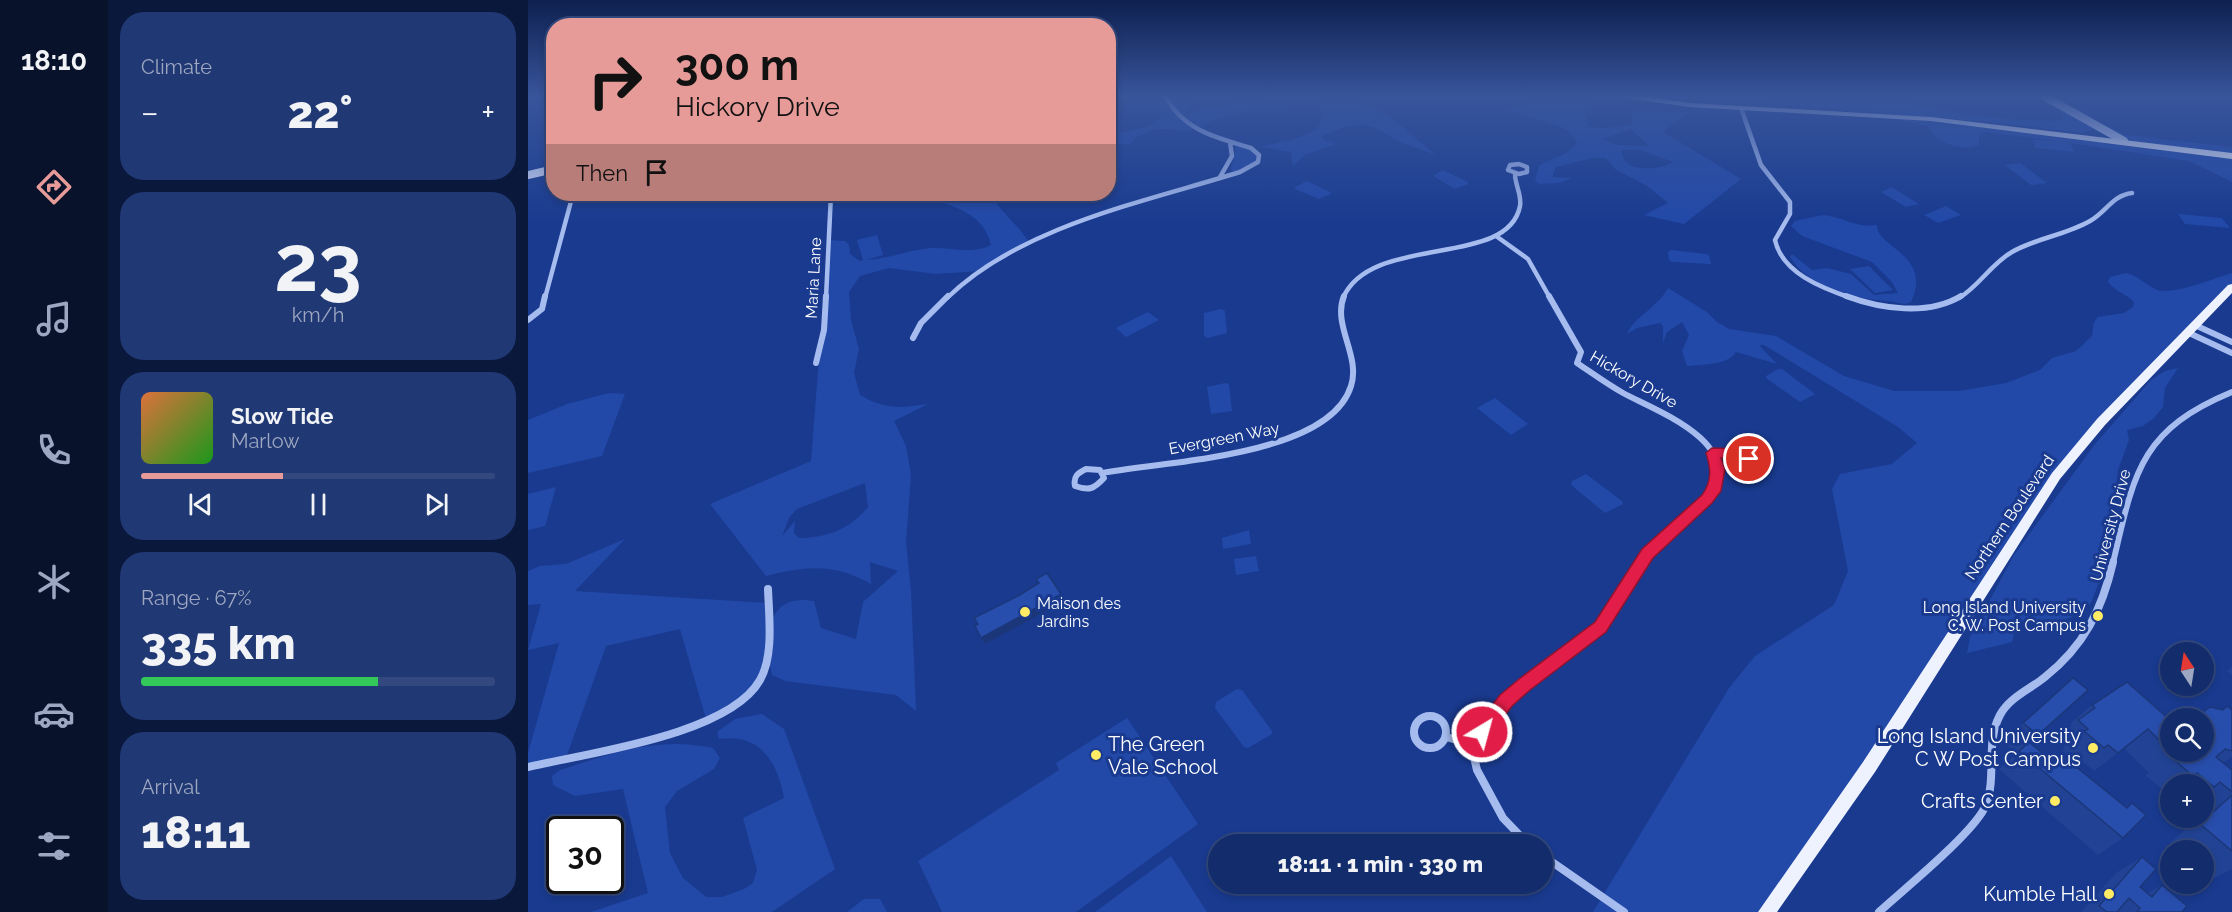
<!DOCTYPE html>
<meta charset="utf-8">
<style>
:root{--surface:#132c6b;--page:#203873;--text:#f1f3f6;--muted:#9da7c1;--line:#32487e;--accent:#e69b98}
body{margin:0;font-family:Raleway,sans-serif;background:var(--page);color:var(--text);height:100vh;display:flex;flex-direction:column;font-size:22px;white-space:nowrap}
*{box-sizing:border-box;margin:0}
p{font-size:20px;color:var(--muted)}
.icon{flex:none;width:33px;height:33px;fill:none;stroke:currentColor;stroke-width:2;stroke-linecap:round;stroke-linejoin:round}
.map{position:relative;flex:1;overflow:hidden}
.drawer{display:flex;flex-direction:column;gap:12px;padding:12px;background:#0a183b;width:420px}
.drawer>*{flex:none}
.banner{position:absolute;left:18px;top:18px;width:570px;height:183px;border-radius:24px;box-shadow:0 3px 9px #0003,0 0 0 2px var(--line);background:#e69b98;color:#111;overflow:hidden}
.needle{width:39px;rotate:348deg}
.fabs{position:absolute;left:1632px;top:642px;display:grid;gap:12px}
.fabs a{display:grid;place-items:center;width:54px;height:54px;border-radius:50%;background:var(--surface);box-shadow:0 3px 9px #0003,0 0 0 2px var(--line);font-size:30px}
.speed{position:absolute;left:18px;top:816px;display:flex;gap:12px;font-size:30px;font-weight:700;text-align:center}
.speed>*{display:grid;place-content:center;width:78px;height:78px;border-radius:50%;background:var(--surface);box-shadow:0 3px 9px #0003,0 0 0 2px var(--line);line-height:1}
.speed .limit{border:3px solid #111;border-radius:9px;background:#fff;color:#111}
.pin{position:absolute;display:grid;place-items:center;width:51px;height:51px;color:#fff;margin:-26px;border:3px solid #fff;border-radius:50%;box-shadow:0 2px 6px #0007}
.me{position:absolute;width:66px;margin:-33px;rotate:37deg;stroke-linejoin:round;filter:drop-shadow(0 0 4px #0008)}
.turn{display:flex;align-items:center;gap:21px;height:126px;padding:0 30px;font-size:27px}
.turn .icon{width:78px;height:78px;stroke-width:2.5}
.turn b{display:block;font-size:42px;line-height:51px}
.then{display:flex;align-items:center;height:57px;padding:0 30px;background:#0003;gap:12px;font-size:22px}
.big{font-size:45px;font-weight:800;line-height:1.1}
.drawer .widget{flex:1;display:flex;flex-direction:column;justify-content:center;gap:9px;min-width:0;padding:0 21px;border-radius:24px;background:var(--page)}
.drawer .dial{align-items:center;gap:0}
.dial b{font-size:78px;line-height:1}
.song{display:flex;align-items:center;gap:18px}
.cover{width:72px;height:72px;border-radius:9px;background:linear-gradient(135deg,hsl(20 70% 55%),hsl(120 70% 35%))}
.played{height:6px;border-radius:3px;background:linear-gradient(90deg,var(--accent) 40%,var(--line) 40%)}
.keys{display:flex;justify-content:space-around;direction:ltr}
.heat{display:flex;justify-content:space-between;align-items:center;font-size:33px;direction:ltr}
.charge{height:9px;border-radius:4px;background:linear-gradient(90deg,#34c759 67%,var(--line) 0)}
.trip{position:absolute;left:680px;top:834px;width:345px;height:60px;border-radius:30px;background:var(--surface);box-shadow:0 3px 9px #0003,0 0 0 2px var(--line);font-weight:800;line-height:60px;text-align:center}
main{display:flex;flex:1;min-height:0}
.menu{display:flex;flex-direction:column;width:108px;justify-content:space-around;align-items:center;background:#08122b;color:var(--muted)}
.menu .icon{width:42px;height:42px}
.menu .selected{color:var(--accent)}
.menu b{font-size:27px;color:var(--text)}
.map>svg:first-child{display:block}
.green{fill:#2249a8;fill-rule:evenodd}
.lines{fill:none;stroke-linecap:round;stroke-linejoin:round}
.street-far2{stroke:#a6bcef;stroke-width:4.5}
.street-far1{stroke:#a6bcef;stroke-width:6}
.street{stroke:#a6bcef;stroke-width:8}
.secondary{stroke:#d4defa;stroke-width:8}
.primary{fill:#eef2ff;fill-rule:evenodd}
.wall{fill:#224395}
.shaded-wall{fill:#1c3779}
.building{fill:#284ead;stroke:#1c3779;stroke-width:1.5}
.route{fill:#e11d48;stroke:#92132f;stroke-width:1.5}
.poi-dot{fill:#ffeb64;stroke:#193a8f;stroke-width:2}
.labels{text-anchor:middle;stroke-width:6;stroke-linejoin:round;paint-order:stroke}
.street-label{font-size:16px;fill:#fff;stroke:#193a8f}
.poi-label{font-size:16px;fill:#fff;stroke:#193a8f;text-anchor:start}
.near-poi-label{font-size:20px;fill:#fff;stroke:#193a8f;text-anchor:end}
</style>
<main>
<nav class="menu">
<b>18:10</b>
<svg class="icon selected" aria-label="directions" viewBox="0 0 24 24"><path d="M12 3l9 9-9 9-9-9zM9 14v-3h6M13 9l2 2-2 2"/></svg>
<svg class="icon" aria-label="music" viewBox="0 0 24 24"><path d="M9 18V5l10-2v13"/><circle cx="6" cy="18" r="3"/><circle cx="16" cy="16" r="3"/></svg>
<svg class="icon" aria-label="phone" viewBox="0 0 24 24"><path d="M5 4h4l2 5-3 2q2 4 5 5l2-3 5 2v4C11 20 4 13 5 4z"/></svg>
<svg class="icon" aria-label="climate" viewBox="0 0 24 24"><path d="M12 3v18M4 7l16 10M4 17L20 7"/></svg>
<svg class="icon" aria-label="car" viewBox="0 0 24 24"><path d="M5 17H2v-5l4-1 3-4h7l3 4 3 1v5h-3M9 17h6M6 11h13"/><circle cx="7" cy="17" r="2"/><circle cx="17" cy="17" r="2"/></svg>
<svg class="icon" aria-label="filters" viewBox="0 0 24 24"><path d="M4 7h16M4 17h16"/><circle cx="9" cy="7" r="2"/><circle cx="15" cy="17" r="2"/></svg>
</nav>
<section class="drawer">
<div class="widget"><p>Climate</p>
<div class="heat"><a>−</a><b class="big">22°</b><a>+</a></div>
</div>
<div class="widget dial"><b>23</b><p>km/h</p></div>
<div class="widget">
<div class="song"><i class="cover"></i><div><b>Slow Tide</b><p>Marlow</p></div></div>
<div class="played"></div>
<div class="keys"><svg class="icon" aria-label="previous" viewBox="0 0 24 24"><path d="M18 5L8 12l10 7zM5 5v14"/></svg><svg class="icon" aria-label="pause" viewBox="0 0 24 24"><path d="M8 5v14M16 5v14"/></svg><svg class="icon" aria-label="next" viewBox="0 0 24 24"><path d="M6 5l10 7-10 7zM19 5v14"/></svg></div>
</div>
<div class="widget"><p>Range · 67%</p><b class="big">335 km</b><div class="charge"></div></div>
<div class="widget"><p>Arrival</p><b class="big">18:11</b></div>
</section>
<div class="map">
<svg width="1704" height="912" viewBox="0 0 1704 912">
<rect width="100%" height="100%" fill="#193a8f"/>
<!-- green -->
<path class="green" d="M603,96H650L657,101H669L660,107L658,114L713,101L768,106C731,111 693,112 661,132C639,127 617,126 601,145L581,142L580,136L618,127L633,117V112L620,105L599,112L597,105Z
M783,96H826L825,99L862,117L908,155L874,143L848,128L834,125L816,127L794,136L795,139L808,144L777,155L765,166L763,152L733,147C750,141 798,137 793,116C792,108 789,101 783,96Z
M1003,96H1084L1102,101H1063L1069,106L1056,113L1061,127L1075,128L1104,124L1103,113L1109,111L1161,112L1135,132L1213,179L1156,224L1116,215L1140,203L1119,186L1087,169L1078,158H1064L1028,167L1024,177L1044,178L1031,183L1011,184L1007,180L1011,166C1022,158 1044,155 1049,142L1040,131L1033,127L978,109L996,105ZM1103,129L1121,146L1089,145L1074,139ZM1094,150H1113L1145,162C1132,171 1092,173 1094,150Z
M1210,96H1363L1407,110L1478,119L1524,121L1536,119L1532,111L1518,104L1520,100L1599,135L1704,147V182L1661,161L1542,143L1547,152L1508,148L1504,140L1529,141L1455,132L1451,136V145C1434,152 1407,143 1400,126L1346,115L1592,141L1568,129L1554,133L1469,123L1216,101Z
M708,146L723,150L729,156V160L722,167L706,172L703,170Z
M1492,163L1519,183L1503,185L1477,165Z
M915,170L940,182V184L927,189L905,176Z
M779,181L802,192L803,194L791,199L767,189V187Z
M1362,188H1365L1391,204L1378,207L1353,192Z
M403,194H468L467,201C477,216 491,226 501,242L452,271L408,274L361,268L332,276L321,292L323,320L331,349L326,373L332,395C358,410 372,408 400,404L366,421L378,446L383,475L378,542L383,591L388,711L368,695L257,681L244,675C236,639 237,592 286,601L293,628L328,639L335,602L370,571L342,562L343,584C306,563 278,566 238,576L182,504L283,461L300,240L317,241L321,245L322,254L332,261L335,260L329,240L349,235L355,255L338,260C360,259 381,250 403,248C423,247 444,255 463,245C455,213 430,209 403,198ZM337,483L340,507C322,529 299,538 271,538L266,533L267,521L254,536L261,518L269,509Z
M1418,206L1433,215L1410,223L1396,215Z
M1650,214L1694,218L1702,228L1657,224Z
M1295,215C1316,217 1326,228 1349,225C1348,248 1405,254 1383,302C1376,306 1369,302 1361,301C1326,299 1282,289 1262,257L1264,254L1284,270L1299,268L1323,274L1346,295L1370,293L1364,282L1344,262L1274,236L1263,226L1267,221Z
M1143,250L1178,254L1181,255L1183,264L1144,262L1141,260L1140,252Z
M1341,266L1365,290L1347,293L1322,269Z
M1598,273C1610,276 1617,284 1627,289C1643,297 1686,278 1704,273V287L1551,446L1239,912H1065L1201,688L1227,656L1306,605L1320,571L1304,489L1312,474L1364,464L1389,443L1370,427L1236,345H1231L1249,364L1208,352C1200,366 1173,364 1159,366L1154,351L1161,335L1154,322L1139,332L1135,343V326L1132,323L1109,328L1099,334C1104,319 1131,306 1140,288L1179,312L1189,322L1201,329L1248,336L1316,376L1366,391H1431L1478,383L1512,370L1524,358L1548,351L1564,336L1566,322L1570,317L1596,313L1605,307L1606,302C1598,294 1587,291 1580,282L1582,277Z
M693,309L697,311L699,333L680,338L676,336V313Z
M620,312L631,320L598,337L588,328Z
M1650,368L1637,388L1635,407L1626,418L1615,426L1599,430L1601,440L1590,470L1578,564L1563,603L1542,618L1516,624L1489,621L1484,642L1439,653L1442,637L1486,555L1567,444L1623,380L1637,371Z
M1250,369H1254L1287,394L1272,402L1238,378V376Z
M697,383L701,384L704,411L683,414L679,387Z
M81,393L97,394L74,456L0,473V420L39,404Z
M967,398L1000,424L983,435L949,408Z
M1058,474L1094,501L1095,504L1077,513L1043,485L1044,481Z
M28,487L17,526L0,530V494Z
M721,530L723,544L695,549L694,538Z
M97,539L47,591L240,603L236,666L228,687L178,719L152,629L78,646L38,758L0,767V753L31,643L0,650L13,604L0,605V571L12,566L38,564Z
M728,556L731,571L708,575L706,559Z
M709,689L714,690L744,731V734L720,748L716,747L687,708L688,702Z
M234,714L256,729L307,869L244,912H63L120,893L95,789L47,796L25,785L24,776L32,770C86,753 129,736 185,748L192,758L186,769L149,791L137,807L142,853L155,878L178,897H194L216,889L225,883L229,870L215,818L256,798C249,761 232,733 191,739L189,732L207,719Z
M599,718L670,824L548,912H414L390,861L531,770L528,763Z
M643,856L679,912H567Z
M336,899H352L359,912H319Z"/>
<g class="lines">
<!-- street-far2 -->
<path class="street-far2" d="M1213,108L1233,165L1262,202V214L1247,240C1254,273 1294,288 1323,298
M991,164L999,167V172L991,174L980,170L982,165Z
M692,177L704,156L702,142
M968,236L1000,259L1022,298
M17,298L45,194
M298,298L303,194
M419,298C493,226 616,202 712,172L730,162L731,155L723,148C687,137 656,131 637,96
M815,298C843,233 980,269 992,206C994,195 987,185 987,174
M1431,298C1451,286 1463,264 1484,252C1508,238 1538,235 1562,221C1578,212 1585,195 1604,193"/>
<!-- street-far1 -->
<path class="street-far1" d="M1021,296L1053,352L1049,363C1064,373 1079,384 1095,393C1126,410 1216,442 1183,493C1165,521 1132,537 1111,563
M1318,296C1353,309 1400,316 1433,296
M0,320L14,309L17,296
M1669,326L1704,342
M1661,333L1704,353
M385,338L393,323L420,296
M288,363L296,330L298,296
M1224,443L1237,448L1241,454L1240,459L1229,462L1217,457L1215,448Z
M1184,453L1215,454
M558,469L572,470L576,478C566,489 561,491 547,486C545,476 550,473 558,469Z
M574,473C636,461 801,457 823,386C833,356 804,325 816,296
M1585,563C1606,473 1612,430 1704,392"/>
<!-- street -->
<path class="street" d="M886 732a16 16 0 1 1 32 0a16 16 0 1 1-32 0Z
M919,737L947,746
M0,767C59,753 201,735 232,680C246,656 241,616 240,589
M1000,844L975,818L949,770L945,753L951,735L980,700L1073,627L1113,562
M1014,855L1096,912
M1351,912C1375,890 1447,832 1458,805C1469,776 1457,743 1472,715C1482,697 1501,690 1517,677C1556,646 1574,610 1585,562"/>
<!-- secondary -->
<path class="secondary" d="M1516,96L1596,141
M0,175L26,169"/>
<!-- primary -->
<path class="primary" d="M1093,96H1112L1162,103L1403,117L1704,153V159L1403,121L1162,107L1097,98Z
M1704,284V293L1577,425L1532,479L1347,772L1249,912H1230L1335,762L1524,473L1569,419L1700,285Z"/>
</g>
<!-- wall -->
<path class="wall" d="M1704,667V675L1699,671Z
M1560,690L1502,742L1528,764L1536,757L1598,807L1604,803L1595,838L1570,855L1471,769L1489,753L1475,742L1495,723Z
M1564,705L1676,752V718H1667L1682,707L1694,710H1704V757L1695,763L1704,770V869L1687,878L1676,868V850H1655L1644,841L1670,818H1676V813L1678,811L1676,809V784H1642V791L1639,793L1617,775L1621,773L1596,748L1566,771L1557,763L1553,766L1534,750L1537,747L1528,739L1544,726L1542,724Z
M1614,857L1612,887L1619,893L1634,885L1654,912H1553L1588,873Z"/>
<!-- shaded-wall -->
<path class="shaded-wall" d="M533,594L536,601L457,644L453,638Z"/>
<!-- building -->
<path class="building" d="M519,573L533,594L453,638L447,626L450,624L446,618L490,596L511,583L508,579Z
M1545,678L1560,690L1510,735L1495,723Z
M1599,682L1642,720V751L1620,729L1590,753L1580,745L1576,748L1556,731L1560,729L1550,720L1567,708L1564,705Z
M1699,706L1704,710V751L1697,749L1688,757L1704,770V792L1692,782L1686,787L1669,773L1665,776L1643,757L1646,755L1643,752H1676V718H1667L1682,707L1695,710Z
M1501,742L1528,764L1536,757L1599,808L1604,803L1618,815L1595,838L1491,751Z
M1704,795V851L1672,824Z
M1614,857L1628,869L1612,887L1624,897L1634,885L1659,906L1654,912H1609L1612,908L1601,898L1589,912H1579L1571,906Z"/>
<!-- sky -->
<linearGradient id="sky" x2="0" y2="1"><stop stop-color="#0e204f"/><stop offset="0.43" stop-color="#38559b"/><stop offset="1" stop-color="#38559b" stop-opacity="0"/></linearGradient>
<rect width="1704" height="223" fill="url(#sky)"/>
<!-- route -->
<path class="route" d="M1184,448L1215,449L1227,459L1221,464L1212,459L1193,458L1197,469L1193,491L1184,503L1125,558L1078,632L1002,690L984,706L960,738L954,740L948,738L945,732L948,726L972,695L991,679L1067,622L1114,549L1174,495C1184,481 1183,469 1178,453Z"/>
<!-- markers -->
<g class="poi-dot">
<circle cx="497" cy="612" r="6"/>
<circle cx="1570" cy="616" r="6"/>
<circle cx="1565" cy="748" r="6"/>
<circle cx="568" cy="755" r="6"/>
<circle cx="1527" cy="801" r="6"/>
<circle cx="1581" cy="894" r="6"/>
</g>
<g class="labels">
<!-- street labels -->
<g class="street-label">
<text transform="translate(285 278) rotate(-87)" y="6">Maria Lane</text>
<text transform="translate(1106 379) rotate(30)" y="6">Hickory Drive</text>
<text transform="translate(696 438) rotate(-11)" y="6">Evergreen Way</text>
<text transform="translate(1481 517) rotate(-56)" y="6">Northern Boulevard</text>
<text transform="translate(1582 525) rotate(-75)" y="6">University Drive</text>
</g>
<!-- poi labels -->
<g class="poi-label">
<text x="509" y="609">Maison des<tspan x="509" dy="18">Jardins</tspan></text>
<text x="1558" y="613" text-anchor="end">Long Island University<tspan x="1558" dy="18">C. W. Post Campus</tspan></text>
</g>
<!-- near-poi labels -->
<g class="near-poi-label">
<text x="1553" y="743">Long Island University<tspan x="1553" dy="23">C W Post Campus</tspan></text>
<text x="580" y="751" text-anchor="start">The Green<tspan x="580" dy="23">Vale School</tspan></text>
<text x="1515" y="808">Crafts Center</text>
<text x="1569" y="901">Kumble Hall</text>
</g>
</g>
</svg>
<div class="fabs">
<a><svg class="needle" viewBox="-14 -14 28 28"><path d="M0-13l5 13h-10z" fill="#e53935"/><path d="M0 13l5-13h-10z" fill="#9da7c1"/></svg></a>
<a><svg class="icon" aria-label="search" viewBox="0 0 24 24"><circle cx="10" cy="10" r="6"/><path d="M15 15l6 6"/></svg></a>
<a>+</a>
<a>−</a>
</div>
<div class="speed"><div class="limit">30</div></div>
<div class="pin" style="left:1221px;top:459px;background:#d93025"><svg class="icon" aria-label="arrive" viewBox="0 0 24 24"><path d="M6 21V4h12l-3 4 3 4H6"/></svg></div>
<svg class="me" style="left:954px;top:732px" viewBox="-20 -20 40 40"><circle r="17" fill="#e11d48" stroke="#fff" stroke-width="3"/><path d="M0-11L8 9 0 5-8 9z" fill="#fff"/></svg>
<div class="trip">18:11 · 1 min · 330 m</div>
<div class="banner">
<div class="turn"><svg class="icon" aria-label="right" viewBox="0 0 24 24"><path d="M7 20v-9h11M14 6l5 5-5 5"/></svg><div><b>300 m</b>Hickory Drive</div></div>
<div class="then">Then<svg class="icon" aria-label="arrive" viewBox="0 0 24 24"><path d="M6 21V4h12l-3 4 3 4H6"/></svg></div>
</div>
</div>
</main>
